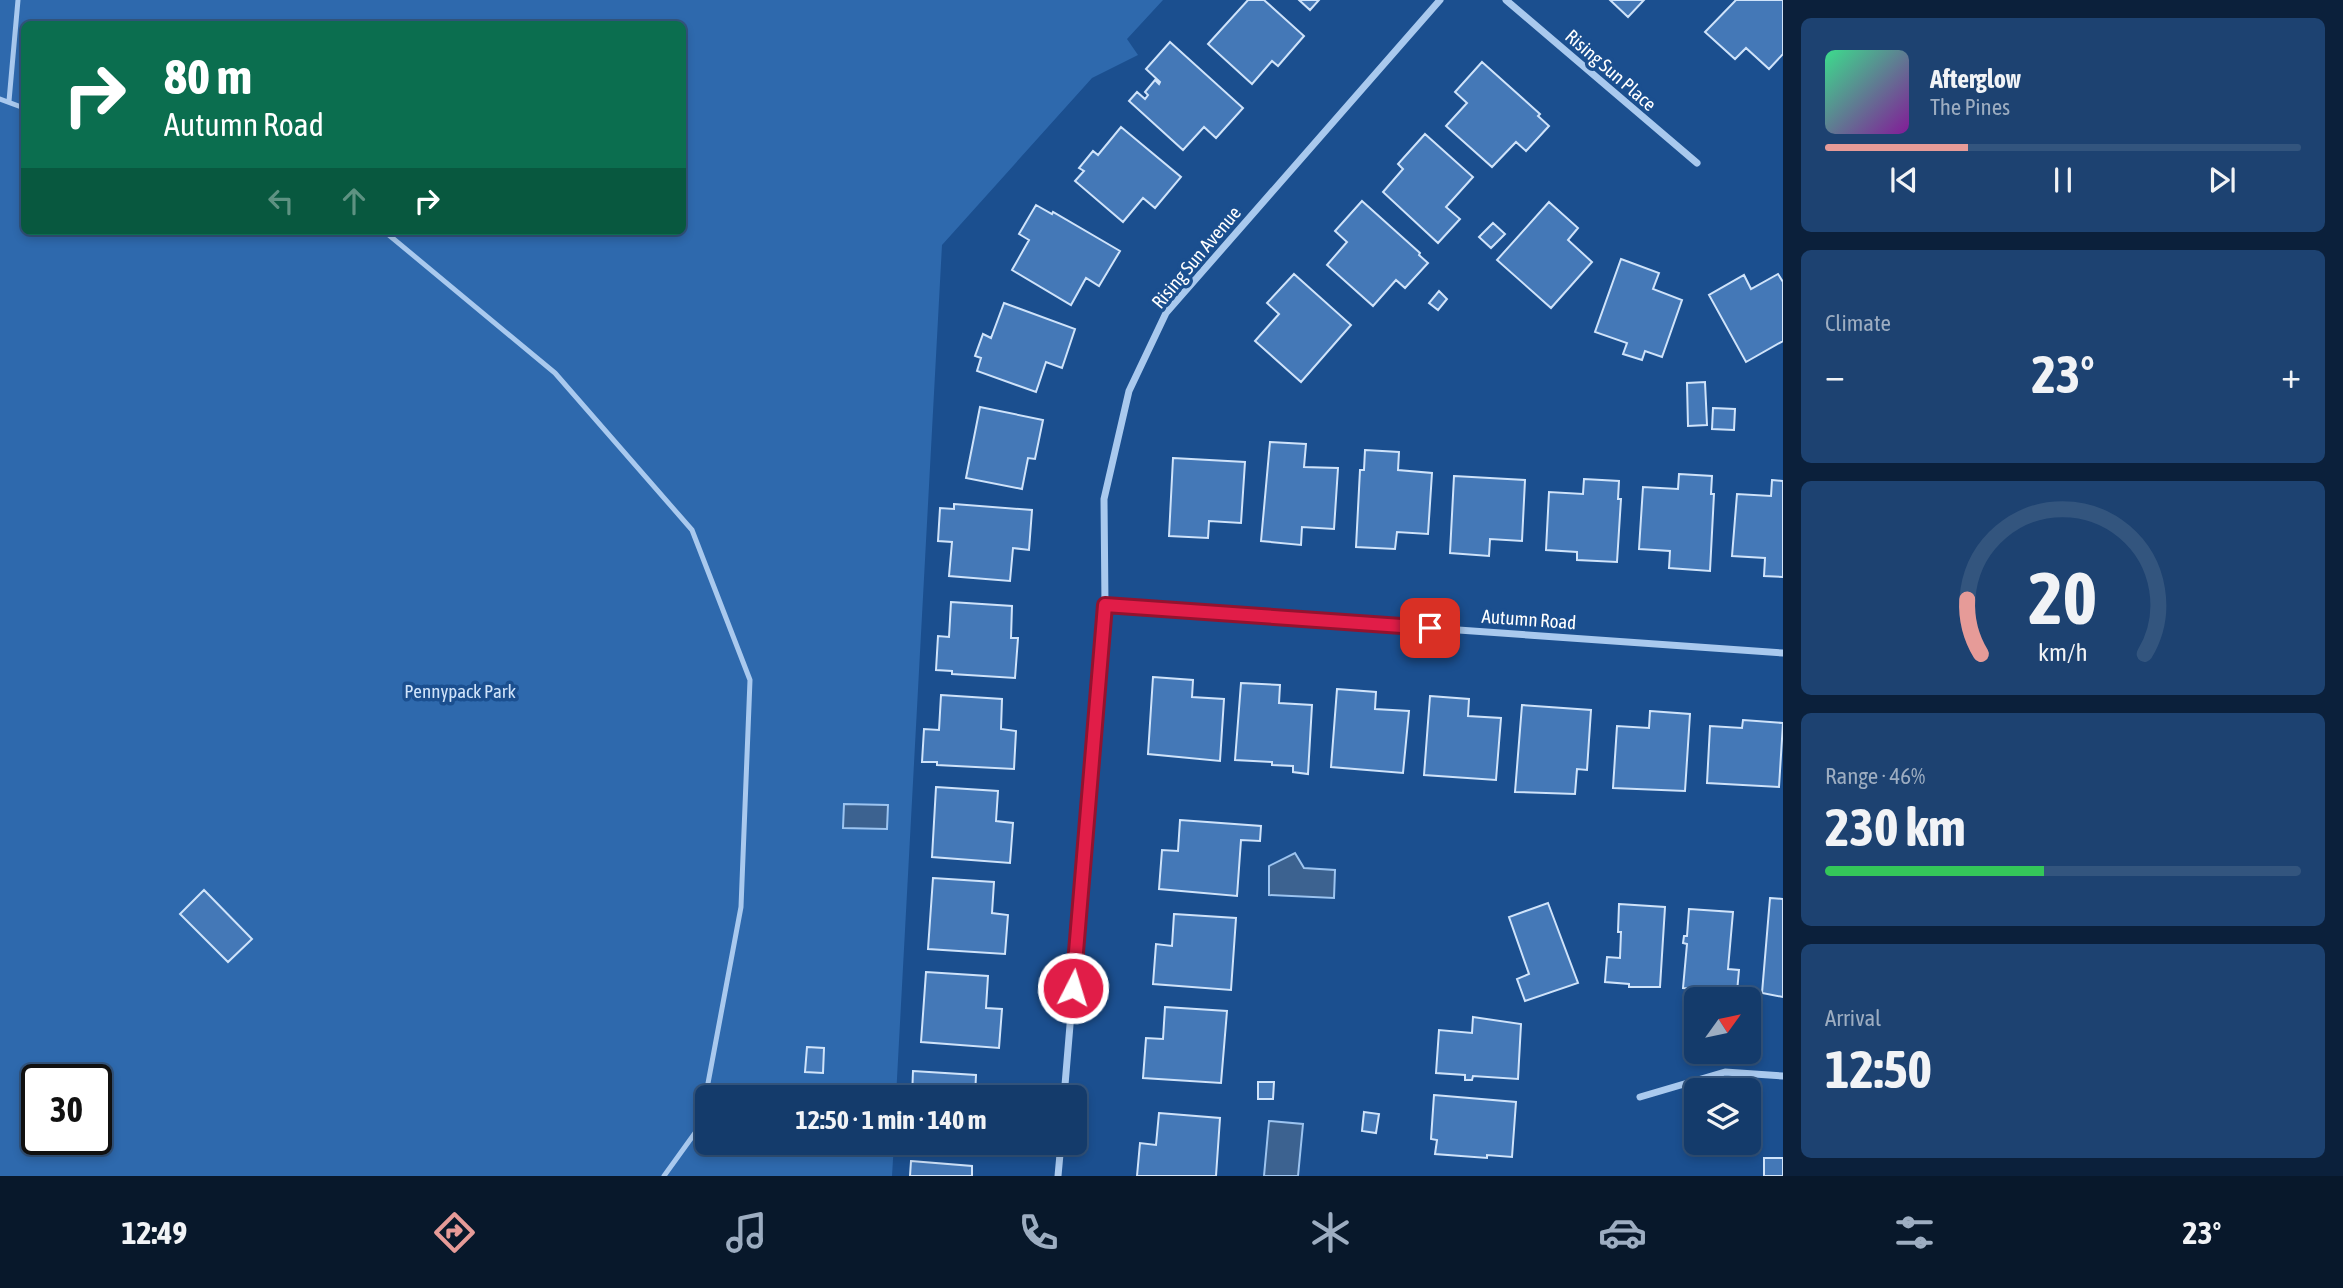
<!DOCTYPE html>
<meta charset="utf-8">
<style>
:root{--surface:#143b6b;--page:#1d4271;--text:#f1f3f6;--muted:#9dadc1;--line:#33557e;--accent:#e69b98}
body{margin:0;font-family:"Asap Condensed",sans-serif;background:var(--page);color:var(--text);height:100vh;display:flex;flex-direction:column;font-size:26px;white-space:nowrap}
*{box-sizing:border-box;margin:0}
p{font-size:23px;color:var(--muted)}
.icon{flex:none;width:38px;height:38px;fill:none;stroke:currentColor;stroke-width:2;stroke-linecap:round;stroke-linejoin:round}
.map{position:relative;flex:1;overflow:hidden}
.details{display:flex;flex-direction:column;gap:18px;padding:18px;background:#0b203b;width:560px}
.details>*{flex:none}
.guide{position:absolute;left:21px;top:21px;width:665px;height:214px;border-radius:10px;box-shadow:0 4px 10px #0003,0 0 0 2px var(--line);background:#0b6e4f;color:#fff;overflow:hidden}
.needle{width:46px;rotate:57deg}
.tools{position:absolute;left:1684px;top:987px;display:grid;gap:14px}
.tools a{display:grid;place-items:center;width:77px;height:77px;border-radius:10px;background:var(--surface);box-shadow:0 4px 10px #0003,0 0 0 2px var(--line);font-size:35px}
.speed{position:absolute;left:21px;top:1064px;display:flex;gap:14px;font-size:35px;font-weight:700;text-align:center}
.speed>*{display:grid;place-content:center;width:91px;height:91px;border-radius:50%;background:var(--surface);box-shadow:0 4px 10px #0003,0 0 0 2px var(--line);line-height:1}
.speed .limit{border:4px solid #111;border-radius:10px;background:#fff;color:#111}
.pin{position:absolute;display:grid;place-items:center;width:60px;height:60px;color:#fff;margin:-30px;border-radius:14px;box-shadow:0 4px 10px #0006}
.me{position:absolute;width:77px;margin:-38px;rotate:5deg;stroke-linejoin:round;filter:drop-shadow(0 0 5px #0008)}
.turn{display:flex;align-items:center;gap:24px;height:147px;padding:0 28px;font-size:32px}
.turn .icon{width:91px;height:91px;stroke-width:2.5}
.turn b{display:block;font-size:49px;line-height:60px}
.lanes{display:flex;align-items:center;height:66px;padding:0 28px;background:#0003;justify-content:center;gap:35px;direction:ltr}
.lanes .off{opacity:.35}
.big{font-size:52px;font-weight:700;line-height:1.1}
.details .card{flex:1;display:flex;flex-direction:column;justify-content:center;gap:10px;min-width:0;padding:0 24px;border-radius:10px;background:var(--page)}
.details .dial{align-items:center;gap:0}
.dial svg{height:182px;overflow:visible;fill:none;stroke:var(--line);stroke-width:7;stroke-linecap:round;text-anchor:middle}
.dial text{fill:var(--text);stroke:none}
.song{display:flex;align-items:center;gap:21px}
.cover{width:84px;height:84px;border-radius:10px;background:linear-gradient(135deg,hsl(150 70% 55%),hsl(290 70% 35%))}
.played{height:7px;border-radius:4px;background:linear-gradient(90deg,var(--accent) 30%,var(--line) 30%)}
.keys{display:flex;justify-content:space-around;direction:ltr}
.heat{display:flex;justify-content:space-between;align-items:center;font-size:38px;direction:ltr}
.charge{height:10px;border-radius:5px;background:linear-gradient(90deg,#34c759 46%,var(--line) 0)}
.trip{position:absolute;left:695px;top:1085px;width:392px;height:70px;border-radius:10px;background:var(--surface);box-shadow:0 4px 10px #0003,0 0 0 2px var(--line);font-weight:700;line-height:70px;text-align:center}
.menu{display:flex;height:112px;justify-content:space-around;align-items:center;background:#08182b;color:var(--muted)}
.menu .icon{width:49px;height:49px}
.menu .on{color:var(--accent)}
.menu b{font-size:32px;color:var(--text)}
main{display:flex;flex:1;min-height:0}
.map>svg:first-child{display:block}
.green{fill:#2e69ad;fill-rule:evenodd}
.water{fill:#3c6290;stroke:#9cc4f0;stroke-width:2}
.building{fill:#4478b7;stroke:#cfe3fa;stroke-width:2}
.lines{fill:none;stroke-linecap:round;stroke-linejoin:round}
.lane{stroke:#a9c9ee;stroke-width:5}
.street{stroke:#a9c9ee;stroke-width:7}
.route-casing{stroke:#92132f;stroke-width:18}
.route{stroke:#e11d48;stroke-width:12}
.labels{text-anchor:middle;stroke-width:7;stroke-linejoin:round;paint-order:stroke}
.street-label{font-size:19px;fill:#fff;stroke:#1b4f8f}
.park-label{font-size:19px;fill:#cfe3fa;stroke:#1b4f8f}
</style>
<main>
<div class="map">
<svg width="1783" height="1176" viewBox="0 0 1783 1176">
<rect width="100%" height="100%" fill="#1b4f8f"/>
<!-- green -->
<path class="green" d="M0,0H1163L1127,39L1138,55L1092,78L942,245L896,1097H707V1143H894L892,1176H0ZM24,24H682V231H24ZM37,1080H96V1139H37Z"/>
<!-- water -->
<path class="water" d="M844,804L888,805L887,829L843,828Z
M1295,853L1304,868L1335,870L1334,898L1269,895V866Z
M1269,1121L1303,1124L1298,1176H1264Z"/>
<!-- building -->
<path class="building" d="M1248,0H1264L1304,36L1278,66L1272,61L1252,84L1208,44Z
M1299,0H1319L1310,10Z
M1610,0H1644L1628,17Z
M1736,0H1783V54L1769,69L1746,48L1735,59L1705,32Z
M1170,42L1243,108L1216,138L1204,127L1183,150L1129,101L1137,92L1145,99L1148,95L1145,92L1155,80L1159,84L1160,82L1146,69Z
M1482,62L1540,114L1538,116L1549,126L1526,151L1516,142L1492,167L1446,126L1467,103L1455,92Z
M1121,127L1181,177L1155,208L1143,198L1123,222L1075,181L1084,171L1079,168L1093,151L1098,155Z
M1425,134L1473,177L1446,207L1460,219L1438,243L1383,192L1403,169L1398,164Z
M1362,201L1420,253L1419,255L1428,263L1405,288L1396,280L1373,306L1327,265L1347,242L1335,231Z
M1549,202L1578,228L1568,240L1592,262L1551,308L1497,260Z
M1036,205L1052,214L1053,212L1120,251L1099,286L1086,278L1071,305L1012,270L1029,240L1019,234Z
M1493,223L1505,234L1491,248L1479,237Z
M1621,259L1659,273L1653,289L1682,300L1662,357L1645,351L1642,360L1623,354L1627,343L1595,332Z
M1294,274L1351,325L1301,382L1255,341L1279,314L1267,303Z
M1778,274L1783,282V341L1746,362L1709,295L1744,275L1751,289Z
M1439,291L1447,299L1438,310L1429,303Z
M1004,303L1075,329L1062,368L1046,362L1036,392L977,371L981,358L975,356L983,334L991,338Z
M1705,382L1707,425L1688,426L1687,383Z
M980,407L1043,420L1035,459L1028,458L1022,489L966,478Z
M1713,408L1735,409L1734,430L1712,429Z
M1270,442L1306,444L1304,467L1338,468L1334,529L1302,527L1301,545L1261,541Z
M1365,450L1399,452L1398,470L1432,473L1428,534L1397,532L1395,549L1356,547L1360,470H1364Z
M1173,458L1245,462L1241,523L1209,521L1208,538L1169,536Z
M1679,474L1712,476L1711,494H1714L1710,571L1669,568L1670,551L1639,549L1643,487L1678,489Z
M1454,476L1525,480L1522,541L1490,539L1489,556L1450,553Z
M1584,479L1619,481L1618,499H1621L1617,562L1577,560V552L1546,550L1549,492L1583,494Z
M1772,480L1783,481V577L1764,576L1765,558L1732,556L1737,494L1771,496Z
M954,504L1032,510L1029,550L1013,548L1010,581L949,576L952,542L938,541L940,508L954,509Z
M951,602L1012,606L1011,638H1018L1015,678L952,674V671L936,670L938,636L949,637Z
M1153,677L1193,680L1192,697L1224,699L1220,761L1148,754Z
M1241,683L1280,685L1279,703L1312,705L1308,774L1293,772V766L1272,765V762L1235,760Z
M1337,689L1376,692L1375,709L1409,711L1403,773L1331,767Z
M941,695L1002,699L1001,729L1016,731L1014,769L937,765V762H922L924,729L939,730Z
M1430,696L1469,699L1468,716L1501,718L1496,780L1424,775Z
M1522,705L1591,710L1587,770L1577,769L1575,794L1515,792Z
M1650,711L1690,714L1685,791L1613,788L1617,726L1649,728Z
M1743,720L1783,723L1779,787L1707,783L1710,726L1742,728Z
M936,787L998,791L996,821L1013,823L1010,863L932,857Z
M1180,820L1261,826L1260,841L1241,840L1237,896L1159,889L1162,850L1178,851Z
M933,878L994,882L992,913L1008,915L1005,954L928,949Z
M204,890L252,939L228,962L180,914Z
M1770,898L1783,899V997L1762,993Z
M1548,903L1578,983L1525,1001L1517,979L1529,974L1509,917Z
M1619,904L1665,907L1660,987H1629V984L1605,982L1607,957L1620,958L1621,932H1618Z
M1689,909L1733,912L1728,969L1739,970L1737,992L1683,988L1687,944L1683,943L1684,936H1687Z
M1174,914L1236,918L1231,990L1153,984L1156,944L1172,946Z
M926,972L988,976L986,1008L1002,1009L999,1048L921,1042Z
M1165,1007L1227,1011L1221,1083L1143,1078L1146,1038L1163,1039Z
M1473,1017L1521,1024L1518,1079L1473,1076L1472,1080H1465V1075L1436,1073L1439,1030L1472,1033Z
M807,1047L824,1048L823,1073L805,1072Z
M913,1071L976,1075L975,1097H912Z
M1258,1082H1274L1273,1099H1258Z
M1434,1095L1516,1102L1512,1157L1487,1155V1158L1435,1154L1437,1140L1431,1139Z
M1364,1112L1379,1114L1376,1133L1362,1131Z
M1159,1113L1220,1118L1216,1176H1137L1140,1143L1156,1145Z
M921,1143H988V1147Z
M1764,1158H1783V1176H1764Z
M911,1161L972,1166V1176H910Z"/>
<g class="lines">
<!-- lane -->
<path class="lane" d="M0,99L24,108
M9,101L18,0
M384,231L555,373L692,530L750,680L741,907L700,1126L664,1176"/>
<!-- street -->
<path class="street" d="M1506,0L1697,163
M1105,605L1783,653
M1064,1097L1105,605L1104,499L1129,391L1166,313L1440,0
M1640,1097L1725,1072L1783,1076
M1058,1176L1061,1143"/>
</g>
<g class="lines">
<!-- route casing -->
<g class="route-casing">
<path id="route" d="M1073,988L1105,605L1430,628"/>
</g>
<!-- route -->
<use href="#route" class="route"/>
</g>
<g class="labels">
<!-- street labels -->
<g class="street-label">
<text transform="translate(1611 70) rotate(41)" y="7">Rising Sun Place</text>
<text transform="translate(1196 257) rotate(-50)" y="7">Rising Sun Avenue</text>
<text transform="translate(1529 619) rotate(4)" y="7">Autumn Road</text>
</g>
<!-- park labels -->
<g class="park-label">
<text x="460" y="698">Pennypack Park</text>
</g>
</g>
</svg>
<div class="tools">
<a><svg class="needle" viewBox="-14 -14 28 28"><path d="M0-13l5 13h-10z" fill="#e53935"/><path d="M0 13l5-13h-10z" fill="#9dadc1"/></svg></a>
<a><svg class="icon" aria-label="layers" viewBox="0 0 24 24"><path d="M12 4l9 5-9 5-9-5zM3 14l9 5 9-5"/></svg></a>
</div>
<div class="speed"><div class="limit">30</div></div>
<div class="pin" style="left:1430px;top:628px;background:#d93025"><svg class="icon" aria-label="arrive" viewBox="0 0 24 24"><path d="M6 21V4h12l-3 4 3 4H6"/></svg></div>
<svg class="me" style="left:1073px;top:988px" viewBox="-20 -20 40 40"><circle r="17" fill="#e11d48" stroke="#fff" stroke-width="3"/><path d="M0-11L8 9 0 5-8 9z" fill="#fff"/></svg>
<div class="trip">12:50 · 1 min · 140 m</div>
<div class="guide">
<div class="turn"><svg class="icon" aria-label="right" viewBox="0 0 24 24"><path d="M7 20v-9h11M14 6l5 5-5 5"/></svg><div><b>80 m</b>Autumn Road</div></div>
<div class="lanes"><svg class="icon off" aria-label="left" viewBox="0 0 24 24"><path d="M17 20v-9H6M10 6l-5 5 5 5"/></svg><svg class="icon off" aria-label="ahead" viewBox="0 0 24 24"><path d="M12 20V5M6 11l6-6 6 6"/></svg><svg class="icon" aria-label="right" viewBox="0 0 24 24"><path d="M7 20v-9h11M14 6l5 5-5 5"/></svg></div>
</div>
</div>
<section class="details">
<div class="card">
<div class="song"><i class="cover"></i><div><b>Afterglow</b><p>The Pines</p></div></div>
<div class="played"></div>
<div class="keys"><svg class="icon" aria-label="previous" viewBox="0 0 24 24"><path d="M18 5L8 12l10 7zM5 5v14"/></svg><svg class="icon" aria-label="pause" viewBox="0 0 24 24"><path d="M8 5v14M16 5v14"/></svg><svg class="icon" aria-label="next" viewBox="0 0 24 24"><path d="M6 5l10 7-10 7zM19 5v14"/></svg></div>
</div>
<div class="card"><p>Climate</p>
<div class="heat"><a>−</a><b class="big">23°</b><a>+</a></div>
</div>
<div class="card dial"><svg viewBox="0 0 100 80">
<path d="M14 69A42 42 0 1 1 86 69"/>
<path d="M14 69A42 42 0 0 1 8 45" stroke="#e69b98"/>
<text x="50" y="56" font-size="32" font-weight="700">20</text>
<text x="50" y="72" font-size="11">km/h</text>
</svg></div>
<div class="card"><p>Range · 46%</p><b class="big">230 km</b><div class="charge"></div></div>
<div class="card"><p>Arrival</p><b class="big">12:50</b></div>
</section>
</main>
<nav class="menu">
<b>12:49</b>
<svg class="icon on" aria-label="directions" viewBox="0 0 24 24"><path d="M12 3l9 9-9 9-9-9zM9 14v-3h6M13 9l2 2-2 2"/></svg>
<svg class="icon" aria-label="music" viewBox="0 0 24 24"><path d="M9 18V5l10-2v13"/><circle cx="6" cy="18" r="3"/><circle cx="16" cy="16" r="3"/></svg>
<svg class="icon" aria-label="phone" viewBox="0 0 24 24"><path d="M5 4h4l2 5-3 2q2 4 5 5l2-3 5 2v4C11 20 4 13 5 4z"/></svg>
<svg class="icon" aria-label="climate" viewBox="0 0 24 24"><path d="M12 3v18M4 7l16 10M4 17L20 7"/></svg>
<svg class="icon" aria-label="car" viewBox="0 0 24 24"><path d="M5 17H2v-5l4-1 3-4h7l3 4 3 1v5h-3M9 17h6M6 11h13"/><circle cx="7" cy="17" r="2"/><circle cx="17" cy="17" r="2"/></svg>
<svg class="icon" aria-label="filters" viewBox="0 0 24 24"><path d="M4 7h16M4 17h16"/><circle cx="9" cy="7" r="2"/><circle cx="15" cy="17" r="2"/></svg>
<b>23°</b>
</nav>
